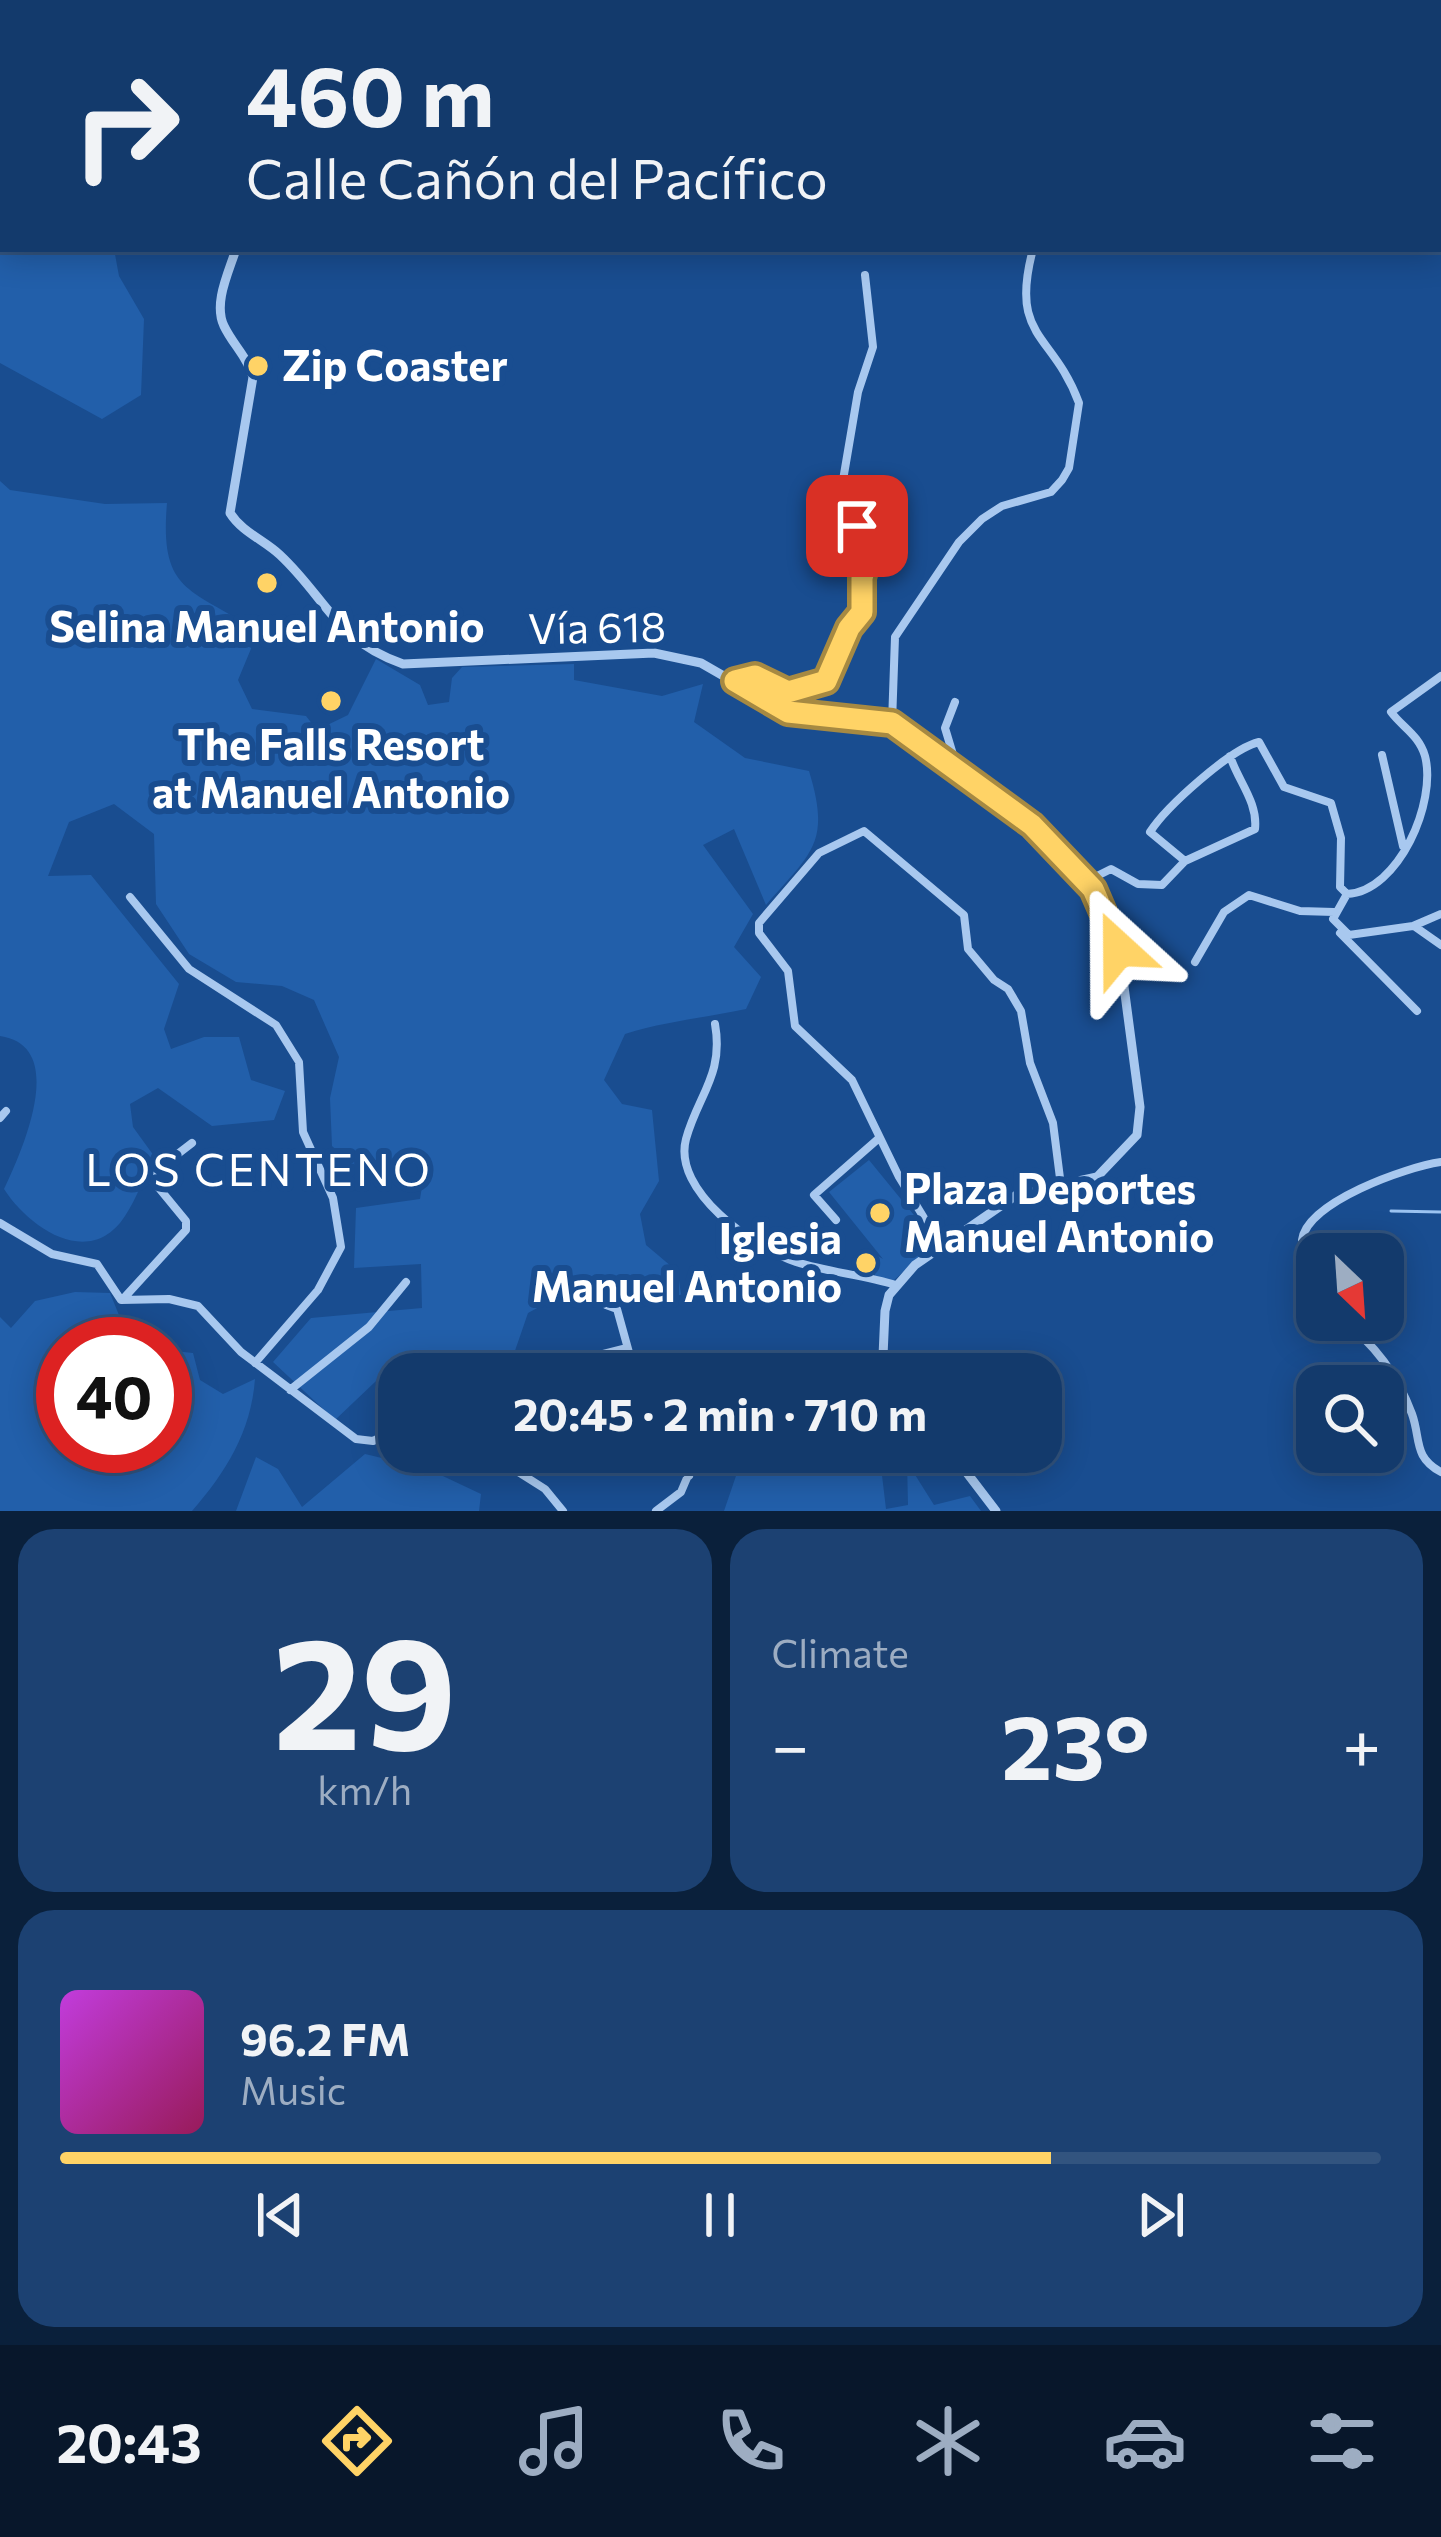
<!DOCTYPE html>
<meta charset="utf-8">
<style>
:root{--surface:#133a6c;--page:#1c4172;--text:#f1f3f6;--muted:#9dadc2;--line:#32547f;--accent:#ffd366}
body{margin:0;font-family:Commissioner,sans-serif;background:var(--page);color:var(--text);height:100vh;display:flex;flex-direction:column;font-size:45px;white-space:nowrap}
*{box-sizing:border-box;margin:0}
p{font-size:39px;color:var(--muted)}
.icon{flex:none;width:66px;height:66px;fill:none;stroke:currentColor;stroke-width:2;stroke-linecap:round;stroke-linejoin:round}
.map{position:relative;height:1511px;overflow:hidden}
.panel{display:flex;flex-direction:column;gap:18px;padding:18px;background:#0a203b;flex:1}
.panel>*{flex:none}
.guide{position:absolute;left:0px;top:0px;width:1443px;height:252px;box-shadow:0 6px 30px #0003,0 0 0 3px var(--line);background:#133a6c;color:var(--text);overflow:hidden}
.needle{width:78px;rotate:155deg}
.buttons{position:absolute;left:1296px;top:1233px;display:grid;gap:24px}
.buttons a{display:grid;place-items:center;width:108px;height:108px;border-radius:24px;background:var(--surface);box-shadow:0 6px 30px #0003,0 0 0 3px var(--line);font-size:60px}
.speed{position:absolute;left:36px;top:1317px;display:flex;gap:24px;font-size:60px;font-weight:700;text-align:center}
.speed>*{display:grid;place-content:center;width:156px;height:156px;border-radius:50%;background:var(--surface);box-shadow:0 6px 30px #0003,0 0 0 3px var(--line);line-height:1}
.speed .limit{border:18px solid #d22;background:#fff;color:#111}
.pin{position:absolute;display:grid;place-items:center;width:102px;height:102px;color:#fff;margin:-51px;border-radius:24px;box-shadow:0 6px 18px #0006}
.me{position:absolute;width:132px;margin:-66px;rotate:336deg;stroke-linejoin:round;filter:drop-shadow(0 0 9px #0008)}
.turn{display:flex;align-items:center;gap:42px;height:252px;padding:0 48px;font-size:54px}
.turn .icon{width:156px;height:156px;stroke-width:2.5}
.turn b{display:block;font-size:84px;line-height:102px}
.big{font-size:90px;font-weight:700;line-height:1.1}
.panel .widget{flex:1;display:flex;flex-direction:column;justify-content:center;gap:18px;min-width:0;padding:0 42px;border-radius:36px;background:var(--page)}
.panel .dial{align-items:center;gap:0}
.dial b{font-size:156px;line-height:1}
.song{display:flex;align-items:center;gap:36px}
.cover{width:144px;height:144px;border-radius:18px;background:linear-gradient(135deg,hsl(290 70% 55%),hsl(330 70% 35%))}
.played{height:12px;border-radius:6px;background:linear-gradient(90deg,var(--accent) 75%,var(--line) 75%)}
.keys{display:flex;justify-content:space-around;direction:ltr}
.heat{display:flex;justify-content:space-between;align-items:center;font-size:66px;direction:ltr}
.panel .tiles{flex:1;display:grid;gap:18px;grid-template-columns:1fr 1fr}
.widget:last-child{grid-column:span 2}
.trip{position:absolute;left:378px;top:1353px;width:684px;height:120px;border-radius:36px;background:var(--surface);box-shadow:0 6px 30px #0003,0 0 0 3px var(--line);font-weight:700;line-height:120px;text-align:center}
.tab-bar{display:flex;height:192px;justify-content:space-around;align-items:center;background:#08172b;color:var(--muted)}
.tab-bar .icon{width:84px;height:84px}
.tab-bar .selected{color:var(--accent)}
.tab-bar b{font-size:54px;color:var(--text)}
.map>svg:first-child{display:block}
.green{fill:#225faa}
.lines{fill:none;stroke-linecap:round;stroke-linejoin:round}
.stream{stroke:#9bc3f1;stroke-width:3}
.minor{stroke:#a8c8ef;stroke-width:8}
.tertiary{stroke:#a8c8ef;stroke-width:9}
.route-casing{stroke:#a68942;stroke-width:30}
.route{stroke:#ffd366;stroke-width:21}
.poi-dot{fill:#ffd366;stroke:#194d90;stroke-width:4.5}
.labels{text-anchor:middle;stroke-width:12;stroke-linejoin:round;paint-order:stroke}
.poi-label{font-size:42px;font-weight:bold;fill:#fff;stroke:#194d90;text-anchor:start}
.street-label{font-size:42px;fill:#fff;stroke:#194d90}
.neighbourhood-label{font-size:45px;letter-spacing:3px;fill:#fff;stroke:#194d90}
</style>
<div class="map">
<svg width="1441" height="1511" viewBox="0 0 1441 1511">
<rect width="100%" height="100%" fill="#194d90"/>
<!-- green -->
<path class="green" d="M0,0L22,3H3V249H114L119,276L144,319L141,395L102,419L0,363Z
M0,481L10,490L105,504L167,503C159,595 192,587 258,632L238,680L252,709L306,716L317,730L348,715L376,659L420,685L428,705L449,702L452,678L462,667L574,664V680L662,696L703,684L694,722L745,758L809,771C831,843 812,852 766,905L734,829L703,845L753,914L734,947L761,977L746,1009C704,1018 666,1021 625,1034L604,1080L622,1104L652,1110L659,1181L640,1214L646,1245L678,1272L681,1295L563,1294L528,1313L507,1374H429L395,1363L335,1420L273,1362L311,1318L422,1308L421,1264L354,1268L356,1208L420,1199L427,1156L354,1166L332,1146L330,1098L339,1057L314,1000L282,986L236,982L189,954L156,904L154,834L114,804L69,822L48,876L91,875L179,984L164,1029L171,1049L204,1037H239L251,1080L285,1091L274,1120L212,1126L158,1088L130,1104L133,1127L154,1156C145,1175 137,1198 125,1216C90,1270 29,1228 4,1189C21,1153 70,1046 0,1036Z
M869,1160L936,1242L893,1281L875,1276L876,1255L883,1259L829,1192Z
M75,1292L110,1293L123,1325L144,1344H63V1446H165V1350L193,1353L200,1380L223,1394L255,1379C251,1432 226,1472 192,1511H0V1317L11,1328L35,1301Z
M734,1452H798L799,1460L881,1467L886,1509L908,1505L907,1462L934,1505L970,1496L981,1511H724L738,1470Z
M365,1454L428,1469L481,1494L479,1511H236L256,1457L278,1469L302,1507Z"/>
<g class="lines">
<!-- stream -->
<path class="stream" d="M1391,1211L1441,1212"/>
<!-- minor -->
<path class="minor" d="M1030,0V3
M775,3L787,0
M1227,3L1229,0
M735,681C764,666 785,703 818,686C832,679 850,629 862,612V578L869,553L842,486L858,392L873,347L865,275
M955,702L945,728L958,771
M892,723L895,637L959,542L982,519L1002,506L1051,492L1062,480L1069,468L1079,403C1053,332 1009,339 1033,249
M1382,755L1403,846
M1185,861L1255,829C1258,802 1238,781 1230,756
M1087,881L1111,869L1138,884L1162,885L1185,861L1150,832C1166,807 1230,749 1259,742L1284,787L1331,803L1341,838L1340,887L1347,894
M1347,894C1399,891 1437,802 1425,756C1419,735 1402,727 1391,712L1441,676
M1347,894L1333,919L1349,935L1413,926L1441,914
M130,897L189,969L276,1025L299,1062L303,1132L333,1198L341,1247L318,1290L255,1363
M1414,926L1441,945
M1340,933L1417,1011
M1195,962L1224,912L1249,895L1300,911L1334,912
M715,1024C724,1075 698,1095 686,1139C672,1191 754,1248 796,1262C828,1272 863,1275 896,1285
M0,1118L6,1111
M836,1220L814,1195L878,1139
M0,1223L52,1254L97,1264L121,1300L169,1299L198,1306L241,1352L356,1439L373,1441L399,1429
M940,1244L899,1177L852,1080L795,1026L788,971L759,933V923L819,853L864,831L964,915L968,949L994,980L1008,989L1021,1011L1030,1063L1053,1123L1061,1186
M1317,1281L1302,1240C1307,1202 1406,1167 1441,1162
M123,1299L186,1230V1221L149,1176L192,1143
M606,1305L617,1309L635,1374
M1342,1320C1375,1344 1398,1376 1412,1414C1421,1439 1413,1457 1441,1472
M552,1367L627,1348
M290,1390L369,1327L406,1282
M487,1452L545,1489L563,1511
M665,1452L689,1476
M656,1511L681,1492L698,1452"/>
<!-- tertiary -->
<path class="tertiary" d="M175,0L176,3
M291,0L294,3
M231,3L235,0
M236,249C229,272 213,303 224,326C233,345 247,356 253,377L230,513C242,532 264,540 280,555C327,599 335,640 403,664L654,653L701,663L788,713L892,723L1032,825L1093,889L1119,949L1140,1107L1137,1135L1097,1177L1018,1194L915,1265L889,1295L885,1311L883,1356L891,1374
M951,1452L996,1511"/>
</g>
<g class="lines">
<!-- route casing -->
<g class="route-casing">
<path id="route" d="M857,526L869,553L862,578V612L849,628L826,681L788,692L755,676L735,681L788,712L892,723L1032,825L1093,889L1119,949"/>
</g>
<!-- route -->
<use href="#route" class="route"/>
</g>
<!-- markers -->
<g class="poi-dot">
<circle cx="258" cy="366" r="12"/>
<circle cx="267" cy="583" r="12"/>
<circle cx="331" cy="701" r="12"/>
<circle cx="880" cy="1213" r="12"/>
<circle cx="866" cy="1263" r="12"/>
</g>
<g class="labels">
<!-- poi labels -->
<g class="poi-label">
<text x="282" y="381">Zip Coaster</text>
<text x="267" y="642" text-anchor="middle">Selina Manuel Antonio</text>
<text x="331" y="760" text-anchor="middle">The Falls Resort<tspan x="331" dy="48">at Manuel Antonio</tspan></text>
<text x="904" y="1204">Plaza Deportes<tspan x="904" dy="48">Manuel Antonio</tspan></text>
<text x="842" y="1254" text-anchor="end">Iglesia<tspan x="842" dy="48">Manuel Antonio</tspan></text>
</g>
<!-- street labels -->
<g class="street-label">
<text transform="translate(597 628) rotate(-1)" y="15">Vía 618</text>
</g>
<!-- neighbourhood labels -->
<g class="neighbourhood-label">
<text x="259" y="1186">LOS CENTENO</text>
</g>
</g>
</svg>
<div class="buttons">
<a><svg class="needle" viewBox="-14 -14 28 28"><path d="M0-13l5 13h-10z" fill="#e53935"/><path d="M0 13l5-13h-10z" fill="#9dadc2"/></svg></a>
<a><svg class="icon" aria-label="search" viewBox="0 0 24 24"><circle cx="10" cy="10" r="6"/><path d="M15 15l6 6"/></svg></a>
</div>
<div class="speed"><div class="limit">40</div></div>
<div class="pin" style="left:857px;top:526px;background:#d93025"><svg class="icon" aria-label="arrive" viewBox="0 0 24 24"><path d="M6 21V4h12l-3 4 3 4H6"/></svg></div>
<svg class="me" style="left:1119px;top:949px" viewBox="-20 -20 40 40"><path d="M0-17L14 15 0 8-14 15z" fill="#ffd366" stroke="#fff" stroke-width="4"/></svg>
<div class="trip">20:45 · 2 min · 710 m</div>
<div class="guide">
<div class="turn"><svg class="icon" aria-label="right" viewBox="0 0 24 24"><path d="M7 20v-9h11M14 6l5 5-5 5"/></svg><div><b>460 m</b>Calle Cañón del Pacífico</div></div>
</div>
</div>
<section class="panel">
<div class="tiles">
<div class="widget dial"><b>29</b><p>km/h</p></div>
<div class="widget"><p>Climate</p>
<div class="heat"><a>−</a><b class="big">23°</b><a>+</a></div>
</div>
<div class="widget">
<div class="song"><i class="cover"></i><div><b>96.2 FM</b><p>Music</p></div></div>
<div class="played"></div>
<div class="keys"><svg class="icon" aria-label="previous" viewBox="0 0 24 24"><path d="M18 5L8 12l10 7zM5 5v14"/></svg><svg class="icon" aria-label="pause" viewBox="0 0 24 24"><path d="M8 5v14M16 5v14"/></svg><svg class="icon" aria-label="next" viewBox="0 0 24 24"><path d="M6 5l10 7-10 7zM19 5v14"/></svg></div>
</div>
</div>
</section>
<nav class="tab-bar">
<b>20:43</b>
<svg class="icon selected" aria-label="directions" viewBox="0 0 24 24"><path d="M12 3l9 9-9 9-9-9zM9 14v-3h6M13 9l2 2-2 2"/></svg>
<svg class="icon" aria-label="music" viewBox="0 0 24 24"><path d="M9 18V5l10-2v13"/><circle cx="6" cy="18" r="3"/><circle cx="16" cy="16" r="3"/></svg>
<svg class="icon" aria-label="phone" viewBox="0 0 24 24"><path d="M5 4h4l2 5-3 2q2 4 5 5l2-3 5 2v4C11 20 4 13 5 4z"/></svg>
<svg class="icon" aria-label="climate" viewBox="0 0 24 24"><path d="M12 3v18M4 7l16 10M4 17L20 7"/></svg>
<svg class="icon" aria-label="car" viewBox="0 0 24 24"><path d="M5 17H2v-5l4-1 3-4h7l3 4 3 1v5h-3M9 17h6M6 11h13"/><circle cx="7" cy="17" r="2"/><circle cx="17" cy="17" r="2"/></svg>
<svg class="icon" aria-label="filters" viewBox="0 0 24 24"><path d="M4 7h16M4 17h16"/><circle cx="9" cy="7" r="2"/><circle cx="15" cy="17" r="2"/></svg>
</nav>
